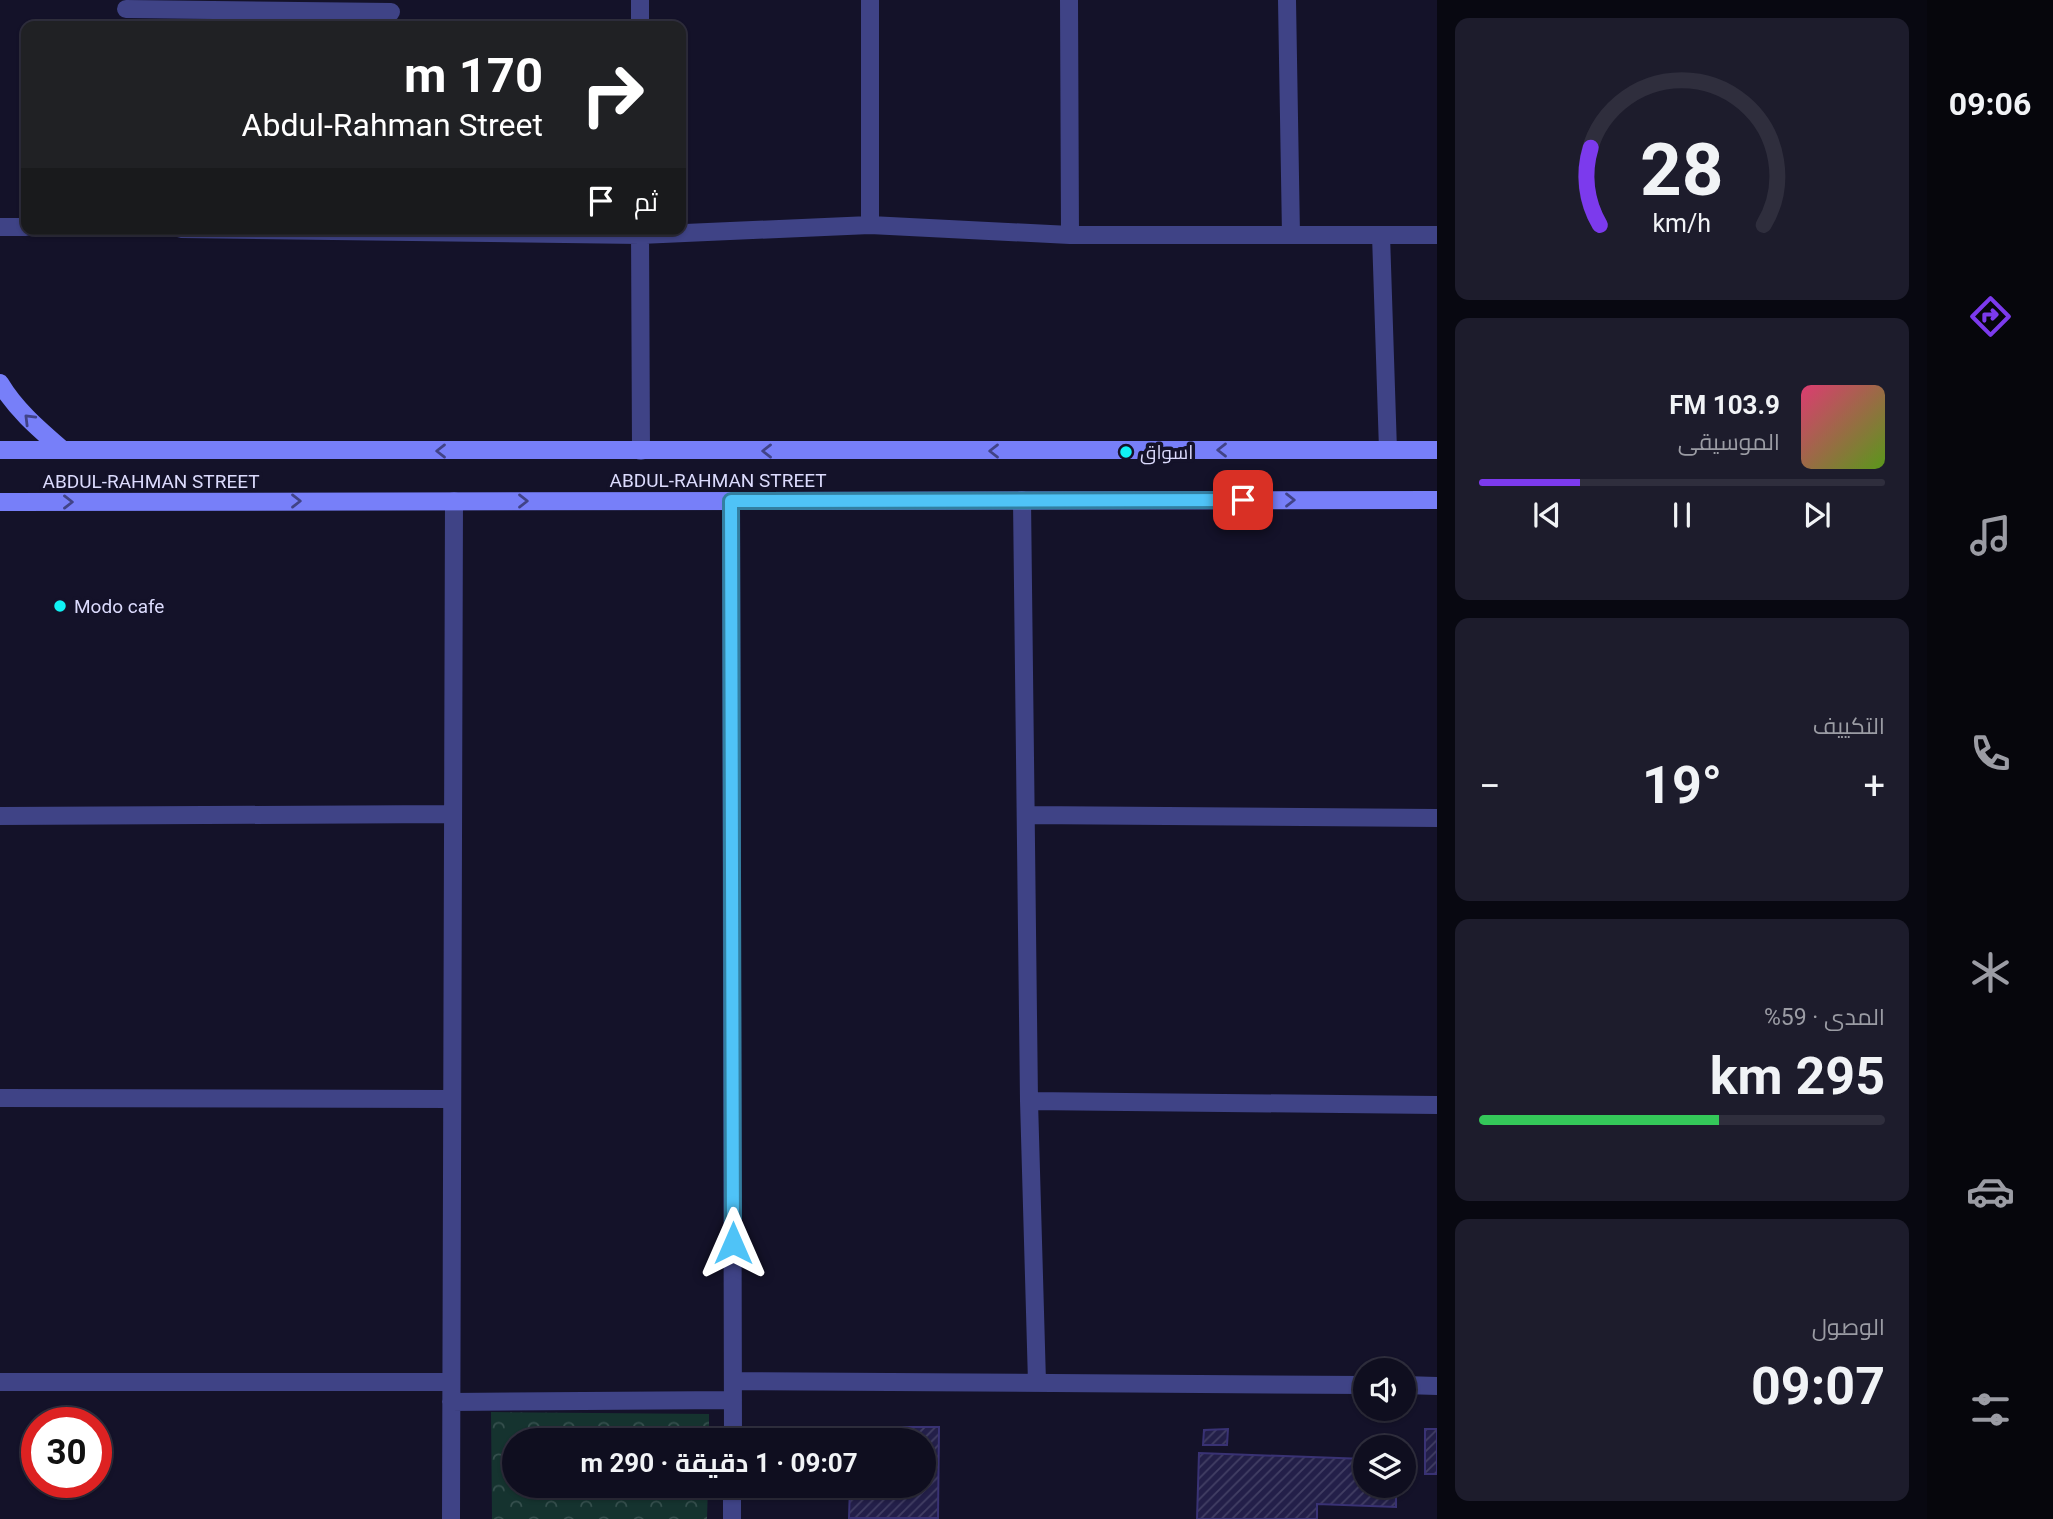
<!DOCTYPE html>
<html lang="ar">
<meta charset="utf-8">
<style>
:root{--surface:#0f0e1f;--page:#1d1c2c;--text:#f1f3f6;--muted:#9b9ca4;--line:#2f2e3d;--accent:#7c3aed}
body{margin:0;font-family:Roboto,Cairo,sans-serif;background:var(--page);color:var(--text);direction:rtl;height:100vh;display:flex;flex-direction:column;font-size:26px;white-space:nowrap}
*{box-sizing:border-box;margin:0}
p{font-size:23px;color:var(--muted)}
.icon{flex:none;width:38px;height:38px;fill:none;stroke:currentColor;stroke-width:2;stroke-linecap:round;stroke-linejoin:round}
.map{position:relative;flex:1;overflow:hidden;direction:ltr}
.side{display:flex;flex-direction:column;gap:18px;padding:18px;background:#080811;width:490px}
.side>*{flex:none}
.hud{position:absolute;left:21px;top:21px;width:665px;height:214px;border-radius:14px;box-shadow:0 2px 5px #0004,0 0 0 2px var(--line);direction:rtl;background:#202124;color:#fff;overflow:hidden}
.fabs{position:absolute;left:1353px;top:1358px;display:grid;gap:14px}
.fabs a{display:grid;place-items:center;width:63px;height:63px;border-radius:50%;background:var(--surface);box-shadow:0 2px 5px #0004,0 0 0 2px var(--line);font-size:35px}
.speed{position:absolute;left:21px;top:1407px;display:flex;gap:14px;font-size:35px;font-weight:700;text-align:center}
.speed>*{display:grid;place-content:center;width:91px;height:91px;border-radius:50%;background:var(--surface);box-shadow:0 2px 5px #0004,0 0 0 2px var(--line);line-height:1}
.speed .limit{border:10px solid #d22;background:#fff;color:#111}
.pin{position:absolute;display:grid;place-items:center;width:60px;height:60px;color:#fff;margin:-30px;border-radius:14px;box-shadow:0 4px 10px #0006}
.me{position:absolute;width:77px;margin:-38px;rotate:0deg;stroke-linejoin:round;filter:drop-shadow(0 0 5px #0008)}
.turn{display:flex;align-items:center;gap:24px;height:147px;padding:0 28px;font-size:32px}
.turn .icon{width:91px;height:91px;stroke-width:2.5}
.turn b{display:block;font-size:49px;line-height:60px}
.then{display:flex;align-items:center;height:66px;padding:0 28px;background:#0003;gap:14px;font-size:26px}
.big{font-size:52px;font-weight:700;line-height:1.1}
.side .tile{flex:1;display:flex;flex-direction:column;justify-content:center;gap:10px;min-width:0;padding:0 24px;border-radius:14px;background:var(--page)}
.side .dial{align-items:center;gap:0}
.dial svg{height:182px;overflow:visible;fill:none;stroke:var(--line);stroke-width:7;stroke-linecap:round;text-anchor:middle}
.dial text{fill:var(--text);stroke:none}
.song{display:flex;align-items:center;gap:21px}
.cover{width:84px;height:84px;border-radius:10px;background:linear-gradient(135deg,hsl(340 70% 55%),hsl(90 70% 35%))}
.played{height:7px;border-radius:4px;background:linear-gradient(90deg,var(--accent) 25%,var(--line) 25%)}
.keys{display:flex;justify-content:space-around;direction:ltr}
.heat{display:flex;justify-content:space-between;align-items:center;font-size:38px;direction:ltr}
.charge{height:10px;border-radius:5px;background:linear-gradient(90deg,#34c759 59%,var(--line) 0)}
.trip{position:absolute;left:502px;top:1428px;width:434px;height:70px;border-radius:35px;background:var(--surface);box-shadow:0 2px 5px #0004,0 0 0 2px var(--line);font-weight:700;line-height:70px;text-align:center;direction:rtl}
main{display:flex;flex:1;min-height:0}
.menu{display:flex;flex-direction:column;width:126px;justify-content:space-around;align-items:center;background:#06060c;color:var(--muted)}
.menu .icon{width:49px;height:49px}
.menu .on{color:var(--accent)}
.menu b{font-size:32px;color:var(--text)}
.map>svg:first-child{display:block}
.park{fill:url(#park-crowns)}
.building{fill:url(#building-hatch);stroke:#393274;stroke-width:2}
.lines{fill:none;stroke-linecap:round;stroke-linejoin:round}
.minor{stroke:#3f4386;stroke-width:18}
.secondary{stroke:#777ff9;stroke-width:18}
.oneway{stroke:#414387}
.route-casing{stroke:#337fa1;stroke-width:18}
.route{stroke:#4fc3f7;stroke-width:12}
.poi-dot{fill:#10f2f4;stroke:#141229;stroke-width:2.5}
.labels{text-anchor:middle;stroke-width:7;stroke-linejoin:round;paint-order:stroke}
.poi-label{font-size:19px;fill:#dcdbfd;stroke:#141229;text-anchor:start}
.street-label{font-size:19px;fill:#dcdbfd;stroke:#141229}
</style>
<main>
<nav class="menu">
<b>09:06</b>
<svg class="icon on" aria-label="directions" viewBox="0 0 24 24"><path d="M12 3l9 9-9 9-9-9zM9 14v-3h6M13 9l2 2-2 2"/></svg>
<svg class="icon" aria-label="music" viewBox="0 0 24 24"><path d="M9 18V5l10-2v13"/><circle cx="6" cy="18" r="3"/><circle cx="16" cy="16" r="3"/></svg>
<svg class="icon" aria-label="phone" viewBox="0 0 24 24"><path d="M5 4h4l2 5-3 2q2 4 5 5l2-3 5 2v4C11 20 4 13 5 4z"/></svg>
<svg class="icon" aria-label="climate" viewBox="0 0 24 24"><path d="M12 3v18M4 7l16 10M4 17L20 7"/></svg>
<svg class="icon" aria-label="car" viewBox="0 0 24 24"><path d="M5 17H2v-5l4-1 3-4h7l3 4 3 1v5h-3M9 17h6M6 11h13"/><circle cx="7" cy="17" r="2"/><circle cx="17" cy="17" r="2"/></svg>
<svg class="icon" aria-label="filters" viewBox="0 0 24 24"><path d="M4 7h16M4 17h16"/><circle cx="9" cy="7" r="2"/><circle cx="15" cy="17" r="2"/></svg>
</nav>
<section class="side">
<div class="tile dial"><svg viewBox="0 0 100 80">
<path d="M14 69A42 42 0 1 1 86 69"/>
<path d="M14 69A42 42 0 0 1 10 35" stroke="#7c3aed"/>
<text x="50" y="56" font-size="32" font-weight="700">28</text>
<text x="50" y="72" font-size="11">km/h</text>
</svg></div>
<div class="tile">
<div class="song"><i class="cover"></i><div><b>103.9 FM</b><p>الموسيقى</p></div></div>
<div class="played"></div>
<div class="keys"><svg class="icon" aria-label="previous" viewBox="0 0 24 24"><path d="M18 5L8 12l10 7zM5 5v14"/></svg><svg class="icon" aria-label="pause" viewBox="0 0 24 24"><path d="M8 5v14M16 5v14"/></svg><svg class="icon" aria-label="next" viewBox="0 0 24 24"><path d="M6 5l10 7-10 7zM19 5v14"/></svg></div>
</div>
<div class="tile"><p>التكييف</p>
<div class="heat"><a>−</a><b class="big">19°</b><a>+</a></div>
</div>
<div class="tile"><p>المدى · 59%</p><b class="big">295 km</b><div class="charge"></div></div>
<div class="tile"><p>الوصول</p><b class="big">09:07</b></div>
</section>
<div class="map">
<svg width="1437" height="1519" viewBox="0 0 1437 1519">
<defs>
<pattern id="park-crowns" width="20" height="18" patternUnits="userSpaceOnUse" patternTransform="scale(1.75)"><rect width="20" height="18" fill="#15332f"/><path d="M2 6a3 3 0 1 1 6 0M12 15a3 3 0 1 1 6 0" fill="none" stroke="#36504e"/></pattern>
<pattern id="building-hatch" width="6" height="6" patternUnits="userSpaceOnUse" patternTransform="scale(1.75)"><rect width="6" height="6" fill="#231f49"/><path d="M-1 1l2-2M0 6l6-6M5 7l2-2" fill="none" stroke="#423f64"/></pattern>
</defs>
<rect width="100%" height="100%" fill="#141229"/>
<!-- park -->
<path class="park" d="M491,1412L709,1414V1440H514V1486H708L707,1519H492Z"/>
<!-- building -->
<path class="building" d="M850,1427H939L938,1518H849L850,1486H924V1440H850Z
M1228,1429L1227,1445H1203L1204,1430Z
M1425,1429H1437V1474H1425Z
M1199,1453L1365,1459V1486H1396V1507L1317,1504V1519H1197Z"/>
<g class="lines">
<!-- minor -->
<path class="minor" d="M640,0V26
M870,0V225
M1069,0L1070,235
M1287,0L1291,235
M126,9L391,12
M0,227H26
M181,229L640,235L870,225L1070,235H1437
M640,229L641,451
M1381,235L1388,450
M1022,500L1029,1101L1037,1382
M731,501L733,1440
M1026,815L1437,818
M0,816L453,814
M0,1098L452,1099
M1029,1101L1437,1105
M733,1381L1365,1385
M0,1382H451
M1404,1385L1437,1386
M451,1402L733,1400
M451,1519L454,501
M732,1519V1486"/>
<!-- secondary -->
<path class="secondary" d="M0,383C16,410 40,430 63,450
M0,450H1437
M0,502L1437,500"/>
</g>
<!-- one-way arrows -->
<defs><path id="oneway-chevron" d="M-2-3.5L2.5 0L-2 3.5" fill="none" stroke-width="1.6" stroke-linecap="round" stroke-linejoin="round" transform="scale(1.75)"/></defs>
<g class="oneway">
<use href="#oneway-chevron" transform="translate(29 419) rotate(-135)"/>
<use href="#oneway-chevron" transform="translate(1222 450) rotate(180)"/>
<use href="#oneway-chevron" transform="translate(441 451) rotate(-180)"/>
<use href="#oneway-chevron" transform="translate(767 451) rotate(180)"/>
<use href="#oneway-chevron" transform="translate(994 451) rotate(180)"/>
<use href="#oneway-chevron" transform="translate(1290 500)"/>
<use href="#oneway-chevron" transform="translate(296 501)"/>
<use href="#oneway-chevron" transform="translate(523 501)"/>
<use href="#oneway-chevron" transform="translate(68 502)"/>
</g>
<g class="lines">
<!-- route casing -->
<g class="route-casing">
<path id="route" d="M733,1243L731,501L1243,500"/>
</g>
<!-- route -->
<use href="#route" class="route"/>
</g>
<!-- markers -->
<g class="poi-dot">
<circle cx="1126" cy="452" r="7"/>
<circle cx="60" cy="606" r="7"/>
</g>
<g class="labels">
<!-- poi labels -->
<g class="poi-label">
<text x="1140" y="459">اسواق</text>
<text x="74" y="613">Modo cafe</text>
</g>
<!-- street labels -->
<g class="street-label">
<text x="718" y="487">ABDUL-RAHMAN STREET</text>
<text x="151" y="488">ABDUL-RAHMAN STREET</text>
</g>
</g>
</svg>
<div class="fabs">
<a><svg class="icon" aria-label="sound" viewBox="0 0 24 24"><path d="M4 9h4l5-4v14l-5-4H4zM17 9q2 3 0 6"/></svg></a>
<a><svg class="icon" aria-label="layers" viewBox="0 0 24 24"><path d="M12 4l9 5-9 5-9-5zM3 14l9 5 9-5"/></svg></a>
</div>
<div class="speed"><div class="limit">30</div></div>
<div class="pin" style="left:1243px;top:500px;background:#d93025"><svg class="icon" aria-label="arrive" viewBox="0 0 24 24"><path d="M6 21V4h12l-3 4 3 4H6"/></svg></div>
<svg class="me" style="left:733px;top:1243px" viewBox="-20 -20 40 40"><path d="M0-17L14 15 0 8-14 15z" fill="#4fc3f7" stroke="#fff" stroke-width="4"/></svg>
<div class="trip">09:07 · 1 دقيقة · 290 m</div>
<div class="hud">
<div class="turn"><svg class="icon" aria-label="right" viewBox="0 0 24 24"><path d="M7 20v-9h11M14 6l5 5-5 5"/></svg><div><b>170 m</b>Abdul-Rahman Street</div></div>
<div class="then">ثم<svg class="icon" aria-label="arrive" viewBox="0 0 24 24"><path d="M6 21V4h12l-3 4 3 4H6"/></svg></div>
</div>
</div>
</main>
